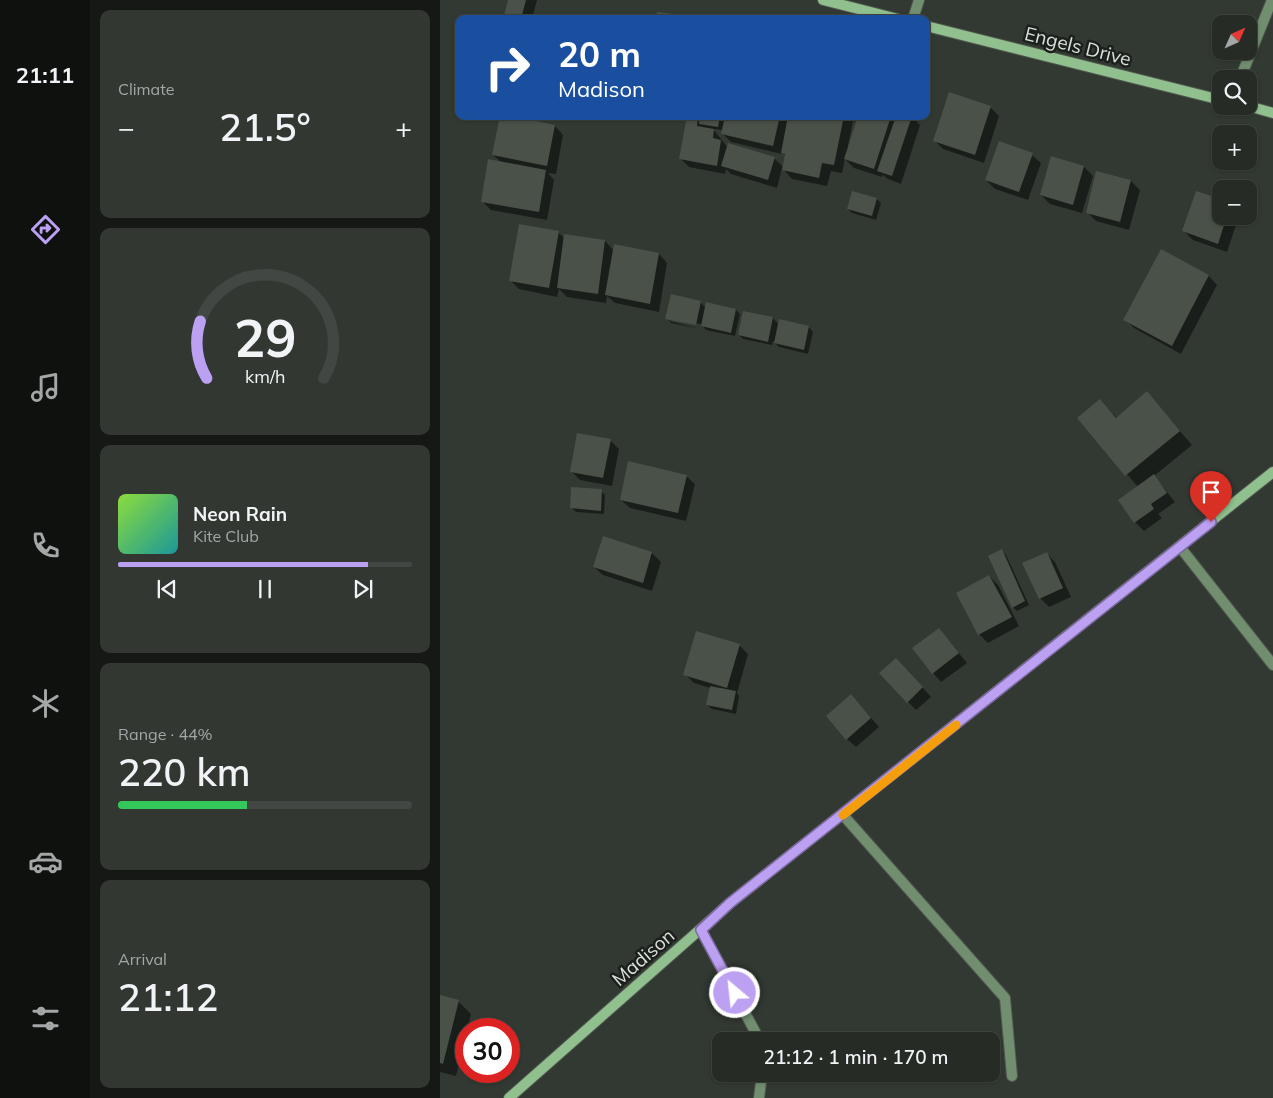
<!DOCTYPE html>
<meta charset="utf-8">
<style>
:root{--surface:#262b26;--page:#323732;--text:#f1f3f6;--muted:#a4a7a7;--line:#424743;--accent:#bca0f2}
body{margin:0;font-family:Mulish,sans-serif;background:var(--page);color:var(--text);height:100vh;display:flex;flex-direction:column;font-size:19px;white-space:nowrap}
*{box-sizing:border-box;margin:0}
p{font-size:16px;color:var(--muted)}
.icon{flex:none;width:28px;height:28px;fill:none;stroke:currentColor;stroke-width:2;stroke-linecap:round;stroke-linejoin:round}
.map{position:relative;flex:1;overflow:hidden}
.drawer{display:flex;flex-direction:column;gap:10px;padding:10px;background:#151815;width:350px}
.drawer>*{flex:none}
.banner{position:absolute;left:15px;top:15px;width:475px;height:105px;border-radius:10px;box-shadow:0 1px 4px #0004,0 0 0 1px var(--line);background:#1a4fa0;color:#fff;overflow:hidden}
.needle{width:32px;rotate:45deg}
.tools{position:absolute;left:772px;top:15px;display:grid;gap:10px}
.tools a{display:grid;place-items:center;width:45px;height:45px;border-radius:10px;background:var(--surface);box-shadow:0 1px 4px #0004,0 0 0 1px var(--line);font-size:25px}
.speed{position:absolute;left:15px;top:1018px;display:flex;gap:10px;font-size:25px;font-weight:700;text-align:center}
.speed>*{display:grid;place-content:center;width:65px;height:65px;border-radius:50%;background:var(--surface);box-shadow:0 1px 4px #0004,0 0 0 1px var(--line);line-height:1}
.speed .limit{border:8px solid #d22;background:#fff;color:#111}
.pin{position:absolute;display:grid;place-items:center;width:42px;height:42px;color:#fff;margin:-51px -21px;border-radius:50% 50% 50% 0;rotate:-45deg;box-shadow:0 0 5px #0007}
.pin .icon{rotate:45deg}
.me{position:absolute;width:55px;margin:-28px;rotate:332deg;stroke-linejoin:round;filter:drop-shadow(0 0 4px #0008)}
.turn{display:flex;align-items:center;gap:18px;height:105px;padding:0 20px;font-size:22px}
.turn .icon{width:65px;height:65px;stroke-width:2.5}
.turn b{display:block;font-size:35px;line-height:42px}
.big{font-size:38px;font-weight:600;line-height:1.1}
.drawer .widget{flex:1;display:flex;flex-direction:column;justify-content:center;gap:8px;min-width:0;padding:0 18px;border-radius:10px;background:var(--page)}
.drawer .dial{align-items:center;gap:0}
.dial svg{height:130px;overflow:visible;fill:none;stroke:var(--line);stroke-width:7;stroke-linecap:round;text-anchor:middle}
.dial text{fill:var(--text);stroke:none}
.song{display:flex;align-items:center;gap:15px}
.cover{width:60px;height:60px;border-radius:8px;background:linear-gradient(135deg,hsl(90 70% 55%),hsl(180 70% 35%))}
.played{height:5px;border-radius:2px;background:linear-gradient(90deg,var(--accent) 85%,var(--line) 85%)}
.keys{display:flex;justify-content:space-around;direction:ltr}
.heat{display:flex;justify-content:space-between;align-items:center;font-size:28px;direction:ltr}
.charge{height:8px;border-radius:4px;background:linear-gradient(90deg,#34c759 44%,var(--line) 0)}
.trip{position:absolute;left:272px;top:1032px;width:288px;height:50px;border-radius:10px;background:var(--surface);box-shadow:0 1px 4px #0004,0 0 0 1px var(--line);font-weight:600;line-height:50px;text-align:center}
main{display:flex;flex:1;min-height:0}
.dock{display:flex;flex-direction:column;width:90px;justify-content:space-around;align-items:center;background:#0f110f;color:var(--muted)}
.dock .icon{width:35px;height:35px}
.dock .current{color:var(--accent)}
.dock b{font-size:22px;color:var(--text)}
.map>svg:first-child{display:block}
.shadow{fill:#0007;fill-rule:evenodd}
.building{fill:#495149}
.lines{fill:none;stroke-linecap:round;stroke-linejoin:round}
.lane-casing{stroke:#515750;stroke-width:12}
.street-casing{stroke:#515750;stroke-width:12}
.secondary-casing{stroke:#515750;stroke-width:12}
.lane{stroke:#718f6f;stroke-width:10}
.street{stroke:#718f6f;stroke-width:10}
.secondary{stroke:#90c08d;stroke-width:10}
.route-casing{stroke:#7a689d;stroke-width:12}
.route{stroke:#bca0f2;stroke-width:9}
.slow{stroke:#f59e0b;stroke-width:9}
.labels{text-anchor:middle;stroke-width:5;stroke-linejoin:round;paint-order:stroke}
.street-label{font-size:19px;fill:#dce0db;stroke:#1c201c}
</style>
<main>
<nav class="dock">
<b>21:11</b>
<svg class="icon current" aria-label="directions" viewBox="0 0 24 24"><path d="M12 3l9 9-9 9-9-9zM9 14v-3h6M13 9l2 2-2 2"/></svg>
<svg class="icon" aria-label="music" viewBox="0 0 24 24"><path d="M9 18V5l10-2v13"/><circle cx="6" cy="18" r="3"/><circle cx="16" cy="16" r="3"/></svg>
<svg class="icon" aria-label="phone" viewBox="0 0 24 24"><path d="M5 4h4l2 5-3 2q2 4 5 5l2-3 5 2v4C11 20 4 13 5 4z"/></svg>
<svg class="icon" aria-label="climate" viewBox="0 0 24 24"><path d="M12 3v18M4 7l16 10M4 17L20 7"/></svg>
<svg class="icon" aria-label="car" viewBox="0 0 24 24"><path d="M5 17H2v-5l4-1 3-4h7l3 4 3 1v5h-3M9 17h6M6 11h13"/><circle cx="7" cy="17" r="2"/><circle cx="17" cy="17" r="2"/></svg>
<svg class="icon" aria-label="filters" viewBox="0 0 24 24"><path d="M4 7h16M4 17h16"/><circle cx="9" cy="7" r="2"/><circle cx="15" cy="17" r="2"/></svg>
</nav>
<section class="drawer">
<div class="widget"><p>Climate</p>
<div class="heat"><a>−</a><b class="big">21.5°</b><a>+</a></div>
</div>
<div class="widget dial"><svg viewBox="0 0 100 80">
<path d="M14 69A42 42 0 1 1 86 69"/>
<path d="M14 69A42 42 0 0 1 10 34" stroke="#bca0f2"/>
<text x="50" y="56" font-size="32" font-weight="700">29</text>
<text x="50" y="72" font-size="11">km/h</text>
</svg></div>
<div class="widget">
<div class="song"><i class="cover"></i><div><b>Neon Rain</b><p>Kite Club</p></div></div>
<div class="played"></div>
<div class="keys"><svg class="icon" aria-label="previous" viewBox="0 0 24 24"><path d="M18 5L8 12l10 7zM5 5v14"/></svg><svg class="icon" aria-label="pause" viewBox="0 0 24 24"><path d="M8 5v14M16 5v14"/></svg><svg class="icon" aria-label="next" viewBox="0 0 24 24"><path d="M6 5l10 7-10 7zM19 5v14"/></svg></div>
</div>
<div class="widget"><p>Range · 44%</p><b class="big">220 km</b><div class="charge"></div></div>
<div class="widget"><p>Arrival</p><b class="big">21:12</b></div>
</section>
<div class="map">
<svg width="833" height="1098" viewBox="0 0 833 1098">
<rect width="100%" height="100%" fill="#323932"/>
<!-- shadow -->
<path class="shadow" d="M69,0H97L92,19H64Z
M779,24L781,25V51H797L796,56L776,50L772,46Z
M486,73L490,77L486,94Z
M510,94L551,108L559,116L544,163L503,149L495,141Z
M252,116H408L413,121L408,146H410L419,116H471L480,125L461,184L448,179L443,175L442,177L414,168L405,159L402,173L391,171L387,186L352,179L342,168L337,188L291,174L286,169L285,174L249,167L240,158ZM273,129L283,130L282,133L291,142L342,154V152L346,156L344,168L334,158L288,148Z
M115,126L123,135L116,174L108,173L114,180L107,220L51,210L42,201L62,163L53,155Z
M592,155L601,163L588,200L555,189L546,180Z
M612,157L644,167L653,176L642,213L610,204L601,195Z
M657,172L691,181L700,190L689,230L656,221L647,212Z
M756,193L781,201V216H799L787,252L753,240L744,231Z
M437,199L441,203L436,220L412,213L408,209Z
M118,232L125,239L165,241L174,251L219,254L227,263L219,312L175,303L167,296L166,303L127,297L119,289L117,297L79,289L70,280Z
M722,251L769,276L777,285L741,354L694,328L685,319Z
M260,302L266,308L296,310L300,314L295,336L266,330L261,324L230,319V321L260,329L231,323L227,318Z
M333,318L339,325L369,327L373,332L368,354L339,347L333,341L332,345L303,339L299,335Z
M707,393L752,445L714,476L735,502L718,514L722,518L704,531L695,522L698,487L639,419L660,401L677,418Z
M170,440L179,449L172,486L140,480L131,471Z
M246,476L255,484L246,521L190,508L181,500Z
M161,491L165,495L164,514L136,512L131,507Z
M562,551L566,555L589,605L577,611L573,607Z
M212,553L221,562L212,591L163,575L154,567Z
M606,553L615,562L631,597L609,607L600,598Z
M549,576L558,585L579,626L548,643L539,634Z
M499,629L527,663L501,682L493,673Z
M299,645L308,654L297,693L299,696L296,714L272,709L267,705L270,688L254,683L245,674Z
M465,668L491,697L476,710L468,702Z
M420,705L439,727L416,747L407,739Z
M0,997L18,1001L31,1014L16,1076L0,1072Z"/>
<!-- building -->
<path class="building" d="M68,0H86L81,19H63Z
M217,12L241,15L240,19H216Z
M778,23L781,24V50L771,46Z
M509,92L551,106L535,155L493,141Z
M60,116H73L115,125L107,166L52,155Z
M247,116H258L257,126L274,129L273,138L281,140L277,166L239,159Z
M260,116H280L278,127L259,124Z
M285,116H340L333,146L281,134Z
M348,116H404L394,165L382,163L379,178L342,170L345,154L341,153Z
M418,116H451L434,169L404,159Z
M456,116H472L452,176L437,171Z
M559,141L593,153L579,192L545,180Z
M288,143L335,157L328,180L281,166Z
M611,156L644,166L633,205L600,195Z
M48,159L106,170L99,212L41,202Z
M656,171L691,180L680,222L646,213Z
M412,191L437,198L432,216L407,209Z
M756,191L781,199V216H787L778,244L742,231Z
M79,224L119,231L109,288L69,281Z
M124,234L165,240L158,294L117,288Z
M174,244L219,253L210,304L165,295Z
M721,249L769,275L732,346L683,320Z
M231,294L261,301L256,325L225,319Z
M266,302L296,309L291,333L261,326Z
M303,311L333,317L328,342L298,335Z
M339,319L369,326L364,350L334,343Z
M707,391L740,431L685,476L637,418L660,399L676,418Z
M137,433L171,439L163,478L130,472Z
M188,461L247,475L238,513L180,500Z
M714,474L727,493L711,504L714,509L694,523L678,500Z
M131,487L162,489L161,511L130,508Z
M163,536L212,552L203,583L153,567Z
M562,549L585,601L572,608L548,556Z
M607,552L623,588L599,599L582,563Z
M549,575L572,617L538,635L516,593Z
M499,628L519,653L492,674L472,648Z
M256,631L300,644L287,688L243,675Z
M456,658L483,687L467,703L439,673Z
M270,686L296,691L292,710L266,705Z
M411,694L431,718L406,740L386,716Z
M0,995L19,1000L3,1064L0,1063Z"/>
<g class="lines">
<!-- lane casing -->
<g class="lane-casing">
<path id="lane" d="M740,547L833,665
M403,815L565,998L572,1076"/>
</g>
<!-- street casing -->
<g class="street-casing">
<path id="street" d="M473,19L479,0
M800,79L832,0
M261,930L320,1041
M319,1098L322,1074"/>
</g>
<!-- secondary casing -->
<g class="secondary-casing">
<path id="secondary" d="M383,0L458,19
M486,26L781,100
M808,106L833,113
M69,1098L290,903L833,472"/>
</g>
<!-- lane -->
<use href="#lane" class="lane"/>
<!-- street -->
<use href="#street" class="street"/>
<!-- secondary -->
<use href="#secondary" class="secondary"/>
</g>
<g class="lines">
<!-- route casing -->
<g class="route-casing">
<path id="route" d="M295,993L261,930L290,903L771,522"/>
</g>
<!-- route -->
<use href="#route" class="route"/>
<!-- slow -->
<path class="slow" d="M403,815L516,725"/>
</g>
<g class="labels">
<!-- street labels -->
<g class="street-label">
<text transform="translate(638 46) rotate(14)" y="7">Engels Drive</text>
<text transform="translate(203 957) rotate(-41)" y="7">Madison</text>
</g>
</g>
</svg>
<div class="tools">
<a><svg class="needle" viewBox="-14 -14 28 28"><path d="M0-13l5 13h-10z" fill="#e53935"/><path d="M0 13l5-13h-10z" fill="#a4a7a7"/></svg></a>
<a><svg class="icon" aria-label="search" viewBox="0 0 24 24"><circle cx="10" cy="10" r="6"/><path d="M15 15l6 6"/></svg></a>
<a>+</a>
<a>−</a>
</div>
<div class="speed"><div class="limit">30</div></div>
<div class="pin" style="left:771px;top:522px;background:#d93025"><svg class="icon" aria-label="arrive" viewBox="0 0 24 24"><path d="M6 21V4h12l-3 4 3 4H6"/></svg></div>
<svg class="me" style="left:295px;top:993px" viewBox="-20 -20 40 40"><circle r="17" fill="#bca0f2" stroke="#fff" stroke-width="3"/><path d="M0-11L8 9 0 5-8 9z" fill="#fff"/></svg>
<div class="trip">21:12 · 1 min · 170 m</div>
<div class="banner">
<div class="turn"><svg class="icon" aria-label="right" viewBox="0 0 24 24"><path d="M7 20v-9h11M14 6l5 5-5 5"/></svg><div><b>20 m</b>Madison</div></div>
</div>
</div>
</main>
